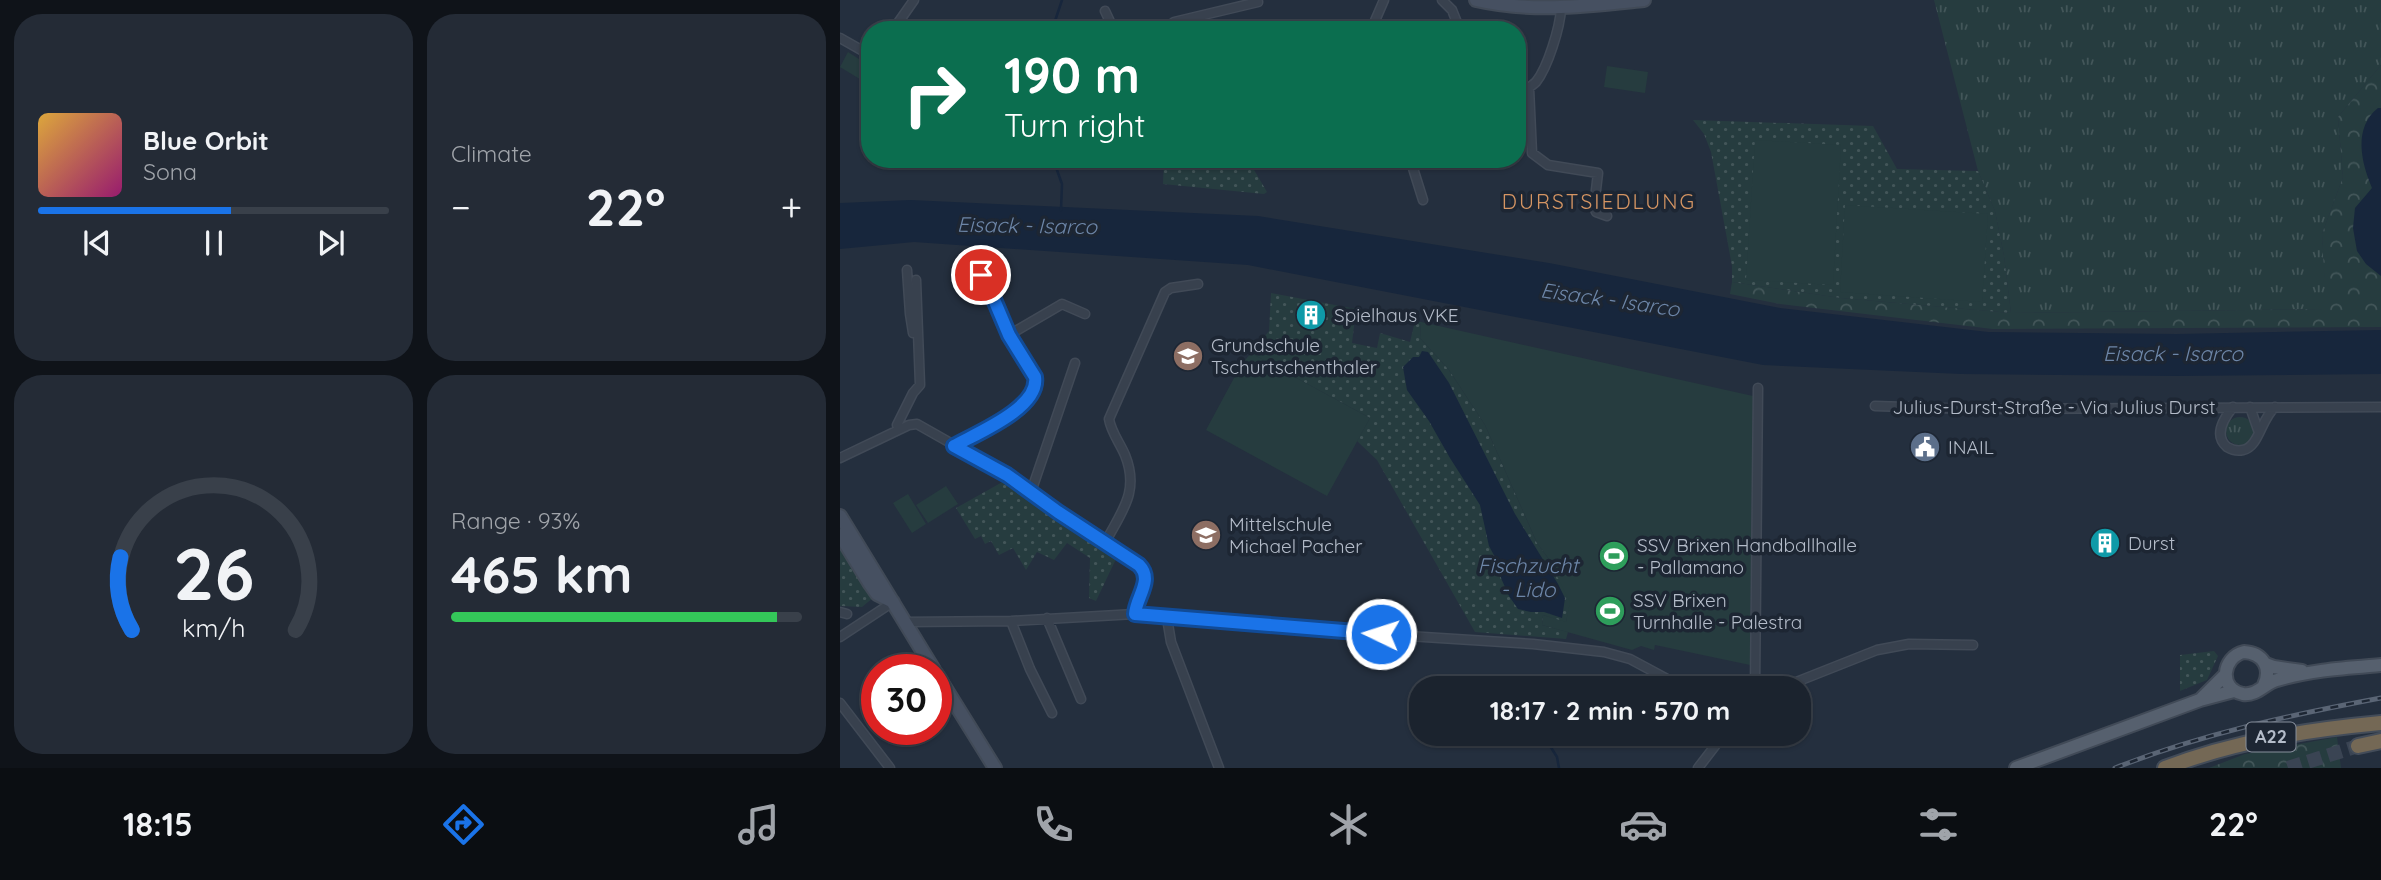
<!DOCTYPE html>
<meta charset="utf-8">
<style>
:root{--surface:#1b232e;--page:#242b36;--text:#f1f3f6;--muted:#a0a4aa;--line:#39404a;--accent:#1a73e8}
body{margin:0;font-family:Quicksand,sans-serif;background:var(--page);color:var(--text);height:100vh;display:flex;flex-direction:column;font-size:26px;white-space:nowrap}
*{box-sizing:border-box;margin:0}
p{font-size:23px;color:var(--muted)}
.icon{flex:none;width:38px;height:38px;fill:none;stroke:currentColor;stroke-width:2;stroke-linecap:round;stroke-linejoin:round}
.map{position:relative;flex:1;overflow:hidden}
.details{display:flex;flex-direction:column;gap:14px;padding:14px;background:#0f1319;width:840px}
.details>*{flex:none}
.hud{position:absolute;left:21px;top:21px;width:665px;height:147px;border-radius:28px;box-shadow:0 2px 5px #0004,0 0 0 2px var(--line);background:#0b6e4f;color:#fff;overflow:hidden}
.speed{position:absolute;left:21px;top:654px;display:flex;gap:14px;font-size:35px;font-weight:700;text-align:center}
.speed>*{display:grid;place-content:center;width:91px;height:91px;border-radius:50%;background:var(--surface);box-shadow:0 2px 5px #0004,0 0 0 2px var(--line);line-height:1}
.speed .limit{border:10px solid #d22;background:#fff;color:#111}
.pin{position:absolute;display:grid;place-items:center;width:60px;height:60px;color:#fff;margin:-30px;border:4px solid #fff;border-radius:50%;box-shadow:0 2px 7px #0007}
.me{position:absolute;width:77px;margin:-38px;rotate:274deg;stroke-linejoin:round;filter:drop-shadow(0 0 5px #0008)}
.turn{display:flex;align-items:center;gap:24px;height:147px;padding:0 28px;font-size:32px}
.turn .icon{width:91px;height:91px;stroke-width:2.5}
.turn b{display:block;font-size:49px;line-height:60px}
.big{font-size:52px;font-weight:700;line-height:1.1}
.details .widget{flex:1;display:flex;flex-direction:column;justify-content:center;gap:10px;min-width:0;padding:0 24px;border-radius:28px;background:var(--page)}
.details .dial{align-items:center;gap:0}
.dial svg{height:182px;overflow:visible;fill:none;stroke:var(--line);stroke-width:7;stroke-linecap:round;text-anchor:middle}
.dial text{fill:var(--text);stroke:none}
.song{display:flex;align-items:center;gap:21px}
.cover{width:84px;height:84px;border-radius:10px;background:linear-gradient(135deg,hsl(40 70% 55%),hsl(320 70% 35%))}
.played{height:7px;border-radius:4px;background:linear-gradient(90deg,var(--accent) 55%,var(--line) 55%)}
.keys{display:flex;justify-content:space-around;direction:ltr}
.heat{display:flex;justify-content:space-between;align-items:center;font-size:38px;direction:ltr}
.charge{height:10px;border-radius:5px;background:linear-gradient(90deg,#34c759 93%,var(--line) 0)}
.details .tiles{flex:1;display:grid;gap:14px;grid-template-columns:repeat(2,1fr)}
.trip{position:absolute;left:569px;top:676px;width:402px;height:70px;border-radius:28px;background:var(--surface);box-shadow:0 2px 5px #0004,0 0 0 2px var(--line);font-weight:700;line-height:70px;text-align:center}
.tab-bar{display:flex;height:112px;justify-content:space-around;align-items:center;background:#0b0e12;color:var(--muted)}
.tab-bar .icon{width:49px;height:49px}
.tab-bar .current{color:var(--accent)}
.tab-bar b{font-size:32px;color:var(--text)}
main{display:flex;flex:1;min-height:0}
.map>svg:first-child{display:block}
.grass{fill:url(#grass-tufts)}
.forest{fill:url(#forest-crowns)}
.park{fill:url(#park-dots)}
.garden{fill:#263c3f}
.water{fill:#17263c}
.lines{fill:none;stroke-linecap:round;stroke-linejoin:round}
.stream{stroke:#17263c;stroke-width:2.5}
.highway-tunnel{stroke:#3a4453;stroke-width:14;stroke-dasharray:14 7;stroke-linecap:butt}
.street-casing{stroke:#414a57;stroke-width:11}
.secondary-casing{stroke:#414a57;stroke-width:16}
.primary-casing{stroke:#414a57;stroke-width:16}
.highway-casing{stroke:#434c59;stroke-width:18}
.street{stroke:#38414e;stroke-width:8}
.secondary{stroke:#465061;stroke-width:12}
.primary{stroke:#56606e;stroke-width:12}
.highway{stroke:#746855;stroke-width:14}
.rail-casing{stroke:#5a6575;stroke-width:5}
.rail{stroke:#1d2633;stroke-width:2.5;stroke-dasharray:8;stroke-linecap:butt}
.route-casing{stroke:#114b97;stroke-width:18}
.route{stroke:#1a73e8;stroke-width:12}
.labels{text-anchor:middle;stroke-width:7;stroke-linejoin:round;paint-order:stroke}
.shield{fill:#1d2633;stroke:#878f9c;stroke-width:2}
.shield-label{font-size:18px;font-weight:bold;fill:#b4bcc9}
.poi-label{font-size:19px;fill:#b4bcc9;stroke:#1d2633;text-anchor:start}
.street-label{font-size:19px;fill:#b4bcc9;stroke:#1d2633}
.neighbourhood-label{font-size:21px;letter-spacing:2px;fill:#d59563;stroke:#1d2633}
.water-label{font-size:21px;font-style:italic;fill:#6d86a8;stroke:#1d2633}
</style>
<main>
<section class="details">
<div class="tiles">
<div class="widget">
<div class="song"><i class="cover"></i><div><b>Blue Orbit</b><p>Sona</p></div></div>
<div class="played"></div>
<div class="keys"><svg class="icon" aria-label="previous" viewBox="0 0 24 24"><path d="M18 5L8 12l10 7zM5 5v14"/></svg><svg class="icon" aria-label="pause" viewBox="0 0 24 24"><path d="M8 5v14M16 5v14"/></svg><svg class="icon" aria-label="next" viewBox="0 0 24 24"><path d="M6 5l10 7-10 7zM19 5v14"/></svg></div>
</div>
<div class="widget"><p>Climate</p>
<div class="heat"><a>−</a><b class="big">22°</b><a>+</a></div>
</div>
<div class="widget dial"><svg viewBox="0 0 100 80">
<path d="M14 69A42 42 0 1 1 86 69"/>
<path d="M14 69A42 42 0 0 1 9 37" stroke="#1a73e8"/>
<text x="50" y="56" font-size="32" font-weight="700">26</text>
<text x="50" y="72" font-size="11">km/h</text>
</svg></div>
<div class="widget"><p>Range · 93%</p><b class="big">465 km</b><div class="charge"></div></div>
</div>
</section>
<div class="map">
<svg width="1541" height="768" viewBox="0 0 1541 768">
<defs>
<pattern id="grass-tufts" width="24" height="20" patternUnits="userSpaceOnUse" patternTransform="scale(1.75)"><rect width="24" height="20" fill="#263c3f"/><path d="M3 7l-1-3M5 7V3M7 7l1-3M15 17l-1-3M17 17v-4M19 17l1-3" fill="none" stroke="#435659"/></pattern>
<pattern id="forest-crowns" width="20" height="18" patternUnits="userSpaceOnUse" patternTransform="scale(1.75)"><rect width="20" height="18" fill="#263c3f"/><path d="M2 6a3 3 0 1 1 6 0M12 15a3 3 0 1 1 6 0" fill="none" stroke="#435659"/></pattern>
<pattern id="park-dots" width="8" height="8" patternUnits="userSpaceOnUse" patternTransform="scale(1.75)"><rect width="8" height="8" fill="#263c3f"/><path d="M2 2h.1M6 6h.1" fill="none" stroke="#435659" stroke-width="1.8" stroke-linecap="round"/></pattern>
</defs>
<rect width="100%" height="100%" fill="#242f3e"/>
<!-- grass -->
<path class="grass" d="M1094,0H1541V65L1498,117L1503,177L1482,234L1487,309L1171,313L1164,256L1155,211L1138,171Z
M1386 431a14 14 0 1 1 28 0a14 14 0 1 1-28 0Z"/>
<!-- forest -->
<path class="forest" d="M1541,65V327L1153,329L940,304L890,294L892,282L1001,298L1171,313L1486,309L1482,234L1503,177L1498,117Z
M1497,737L1501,768H1369L1405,754Z"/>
<!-- park -->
<path class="park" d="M853,120L1033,126L1057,169L1138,171L1155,211L1164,256L1171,313L1001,298L892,282V266L871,152L864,134Z
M176,159H188V170L135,169V161L175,162Z
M324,159H397L410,163L427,192L424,194L323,184Z
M431,293L516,309L512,343L537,348L540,333L570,342L575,321L581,322L580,338L609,370L645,425L697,543C709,559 725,581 730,601C731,607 727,616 726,623L703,615L702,625L728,632L726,639L635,632L537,460L517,441L530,418L411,353L429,331Z
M166,480L196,504L276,559L256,601L249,598L250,558L227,543L214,560L197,552L186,570L173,548L159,555L151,541L145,544L141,536L135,539L116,508Z
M0,544L34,597L22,607L0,606Z
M1374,651L1378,656L1367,680L1340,691V655Z"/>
<!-- garden -->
<path class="garden" d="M8,52L30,66V71L23,81L0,67Z
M767,66L808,72L805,93L764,87Z
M915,140L1001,145L993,285L906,280Z
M1005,205L1148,214L1142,302L1000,292Z
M490,305L516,309L514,325L488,321Z
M581,322L913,396L910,665L815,645L814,650L801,646L792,650L702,625L703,615L726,622L730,602L708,558L697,543L645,425L609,370L580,338Z
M411,353L530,418L487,496L366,430L401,365Z
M106,486L118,504L88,523L76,505Z
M68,494L86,524L72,533L53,503Z"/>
<!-- water -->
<path class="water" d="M1538,108H1541V276L1526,264L1517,251L1513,228L1515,208L1532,188C1521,162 1513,128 1538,108Z
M71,200L418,216L709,263L940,308L1148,332L1337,334L1541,330V374L1337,376L1121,374L923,365L408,265L74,242L0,249V203Z
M582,351L588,352L609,383L675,514L718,584L725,598L722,618L704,612H691L678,609L669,596L661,578L655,557L649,546L640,505L610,458L589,421L567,390L563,367L573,357H579Z"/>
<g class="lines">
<!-- stream -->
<path class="stream" d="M212,30L222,0
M213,159L222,184L221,210
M702,733L717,757L719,768"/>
<!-- highway-tunnel -->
<path class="highway-tunnel" d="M1448,768L1518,746"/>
<!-- street casing -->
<g class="street-casing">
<path id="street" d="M602,0L612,10L620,30
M265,11L273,28L276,30
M53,30L74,0
M324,30L334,22L418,2
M531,30L544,0
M0,38L30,55
M689,88L692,153L708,165L758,173L754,207L756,212L767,216
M677,94C684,90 690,88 696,82C708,67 720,27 721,9
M566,159L572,165L583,200
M67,270L70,314L73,333
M169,335L222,304L245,314
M1035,406L1131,409L1541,407
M1393,407C1384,418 1373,435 1387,447C1392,450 1398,451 1403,450C1419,447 1421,419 1435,407
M1410,407L1418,430
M59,429L57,425L73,393L80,385L76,280
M114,446C135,434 200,407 195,377L169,335L147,283L140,275
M0,458L69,425L77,424L167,475L265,543
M191,492L235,363
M0,612L7,614
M295,614C296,598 308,587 304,570L265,543C281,512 300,492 285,455C280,443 271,432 269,419L325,292L331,288L358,284
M207,618L241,699
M327,618L331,642L379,768
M171,621L190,669L212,713
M65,622L171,621L295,614L521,633L693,644L764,652L790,659L844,688
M0,637L53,602
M915,688L918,388
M941,688L1037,650L1069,644L1133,645
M0,703L50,768
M858,768L885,733"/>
</g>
<!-- secondary casing -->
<g class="secondary-casing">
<path id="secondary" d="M636,0C693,13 746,6 804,0
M0,516L94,670
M0,535L30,584L37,594L53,602
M96,673L155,768"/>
</g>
<!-- primary casing -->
<g class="primary-casing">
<path id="primary" d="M1426,664L1434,667L1462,671
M1424,685C1432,668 1423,653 1404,652C1382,657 1378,689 1403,694C1417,696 1425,683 1437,680C1471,670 1506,668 1541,665
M1361,699L1385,675
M1176,768L1360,700L1394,691"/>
</g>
<!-- highway casing -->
<g class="highway-casing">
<path id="highway" d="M1518,746L1541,741
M1325,768C1395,741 1467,730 1541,723"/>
</g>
<!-- street -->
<use href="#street" class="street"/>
<!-- secondary -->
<use href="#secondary" class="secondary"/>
<!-- primary -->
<use href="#primary" class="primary"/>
<!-- highway -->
<use href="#highway" class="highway"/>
<!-- rail casing -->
<g class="rail-casing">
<path id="rail" d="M1275,768C1361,734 1450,715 1541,698"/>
</g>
<!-- rail -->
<use href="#rail" class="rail"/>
</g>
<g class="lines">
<!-- route casing -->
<g class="route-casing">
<path id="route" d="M141,275L147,283L169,335L195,377C200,408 135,434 114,446L167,475L218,512L299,565C314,580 296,597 295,614L541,634"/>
</g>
<!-- route -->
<use href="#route" class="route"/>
</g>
<!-- icons -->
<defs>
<g id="building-disc" transform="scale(1.575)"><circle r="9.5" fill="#0f9aa8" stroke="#1d2633"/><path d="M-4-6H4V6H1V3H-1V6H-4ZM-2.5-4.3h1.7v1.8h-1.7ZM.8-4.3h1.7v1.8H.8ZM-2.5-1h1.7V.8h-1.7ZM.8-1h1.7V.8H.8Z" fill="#fff"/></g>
<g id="school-disc" transform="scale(1.575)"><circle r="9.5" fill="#8d6e63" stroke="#1d2633"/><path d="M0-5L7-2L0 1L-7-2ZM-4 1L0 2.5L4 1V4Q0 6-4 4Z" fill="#fff"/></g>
<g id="civic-disc" transform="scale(1.575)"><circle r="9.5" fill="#5c6f8a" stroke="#1d2633"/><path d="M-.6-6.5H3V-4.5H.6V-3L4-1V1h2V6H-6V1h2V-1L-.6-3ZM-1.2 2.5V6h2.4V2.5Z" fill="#fff"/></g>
<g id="stadium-disc" transform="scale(1.575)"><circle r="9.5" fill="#2e9e5b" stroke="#1d2633"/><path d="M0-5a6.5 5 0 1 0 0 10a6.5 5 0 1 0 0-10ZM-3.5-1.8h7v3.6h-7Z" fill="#fff"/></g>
</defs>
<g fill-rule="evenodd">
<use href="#building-disc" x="471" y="315"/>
<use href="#school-disc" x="348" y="356"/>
<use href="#civic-disc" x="1085" y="447"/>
<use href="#school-disc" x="366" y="535"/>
<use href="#building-disc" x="1265" y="543"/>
<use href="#stadium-disc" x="774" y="556"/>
<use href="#stadium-disc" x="770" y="611"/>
</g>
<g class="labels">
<!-- shield labels -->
<rect class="shield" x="1406.5" y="722.5" width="49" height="29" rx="5"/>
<g class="shield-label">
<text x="1431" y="743">A22</text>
</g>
<!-- poi labels -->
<g class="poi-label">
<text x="494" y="322">Spielhaus VKE</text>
<text x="371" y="352">Grundschule<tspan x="371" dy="22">Tschurtschenthaler</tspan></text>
<text x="1108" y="454">INAIL</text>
<text x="389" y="531">Mittelschule<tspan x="389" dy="22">Michael Pacher</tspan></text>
<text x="1288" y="550">Durst</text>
<text x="797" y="552">SSV Brixen Handballhalle<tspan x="797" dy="22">- Pallamano</tspan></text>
<text x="793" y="607">SSV Brixen<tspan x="793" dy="22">Turnhalle - Palestra</tspan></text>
</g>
<!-- street labels -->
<g class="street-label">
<text x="1214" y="414">Julius-Durst-Straße - Via Julius Durst</text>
</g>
<!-- neighbourhood labels -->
<g class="neighbourhood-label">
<text x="759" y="209">DURSTSIEDLUNG</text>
</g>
<!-- water labels -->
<g class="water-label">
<text transform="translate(187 226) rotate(1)" y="7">Eisack - Isarco</text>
<text transform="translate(770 300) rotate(8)" y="7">Eisack - Isarco</text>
<text x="1333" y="361">Eisack - Isarco</text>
<text x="688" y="573">Fischzucht<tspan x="688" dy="24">- Lido</tspan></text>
</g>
</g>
</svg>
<div class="speed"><div class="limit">30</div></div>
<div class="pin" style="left:141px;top:275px;background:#d93025"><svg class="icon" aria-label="arrive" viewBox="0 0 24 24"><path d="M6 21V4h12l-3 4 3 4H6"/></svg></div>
<svg class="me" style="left:541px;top:634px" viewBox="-20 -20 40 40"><circle r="17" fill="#1a73e8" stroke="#fff" stroke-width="3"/><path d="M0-11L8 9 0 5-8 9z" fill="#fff"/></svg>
<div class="trip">18:17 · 2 min · 570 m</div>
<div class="hud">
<div class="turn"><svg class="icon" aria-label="right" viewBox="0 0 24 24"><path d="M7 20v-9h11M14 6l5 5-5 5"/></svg><div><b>190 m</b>Turn right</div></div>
</div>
</div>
</main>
<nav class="tab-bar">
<b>18:15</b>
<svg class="icon current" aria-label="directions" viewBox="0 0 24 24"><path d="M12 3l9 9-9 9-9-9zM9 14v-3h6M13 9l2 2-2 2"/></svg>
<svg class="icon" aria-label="music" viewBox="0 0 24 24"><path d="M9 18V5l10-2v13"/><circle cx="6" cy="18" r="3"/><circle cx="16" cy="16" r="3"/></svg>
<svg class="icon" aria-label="phone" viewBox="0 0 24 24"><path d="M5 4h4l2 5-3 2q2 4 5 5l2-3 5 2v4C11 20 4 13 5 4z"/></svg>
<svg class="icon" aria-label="climate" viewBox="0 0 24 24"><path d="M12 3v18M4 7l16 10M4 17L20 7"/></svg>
<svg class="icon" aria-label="car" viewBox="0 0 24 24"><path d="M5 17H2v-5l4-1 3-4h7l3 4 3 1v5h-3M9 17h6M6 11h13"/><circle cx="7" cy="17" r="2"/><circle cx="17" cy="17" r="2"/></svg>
<svg class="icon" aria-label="filters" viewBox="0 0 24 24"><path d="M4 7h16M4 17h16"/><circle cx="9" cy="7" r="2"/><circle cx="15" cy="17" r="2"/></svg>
<b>22°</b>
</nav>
